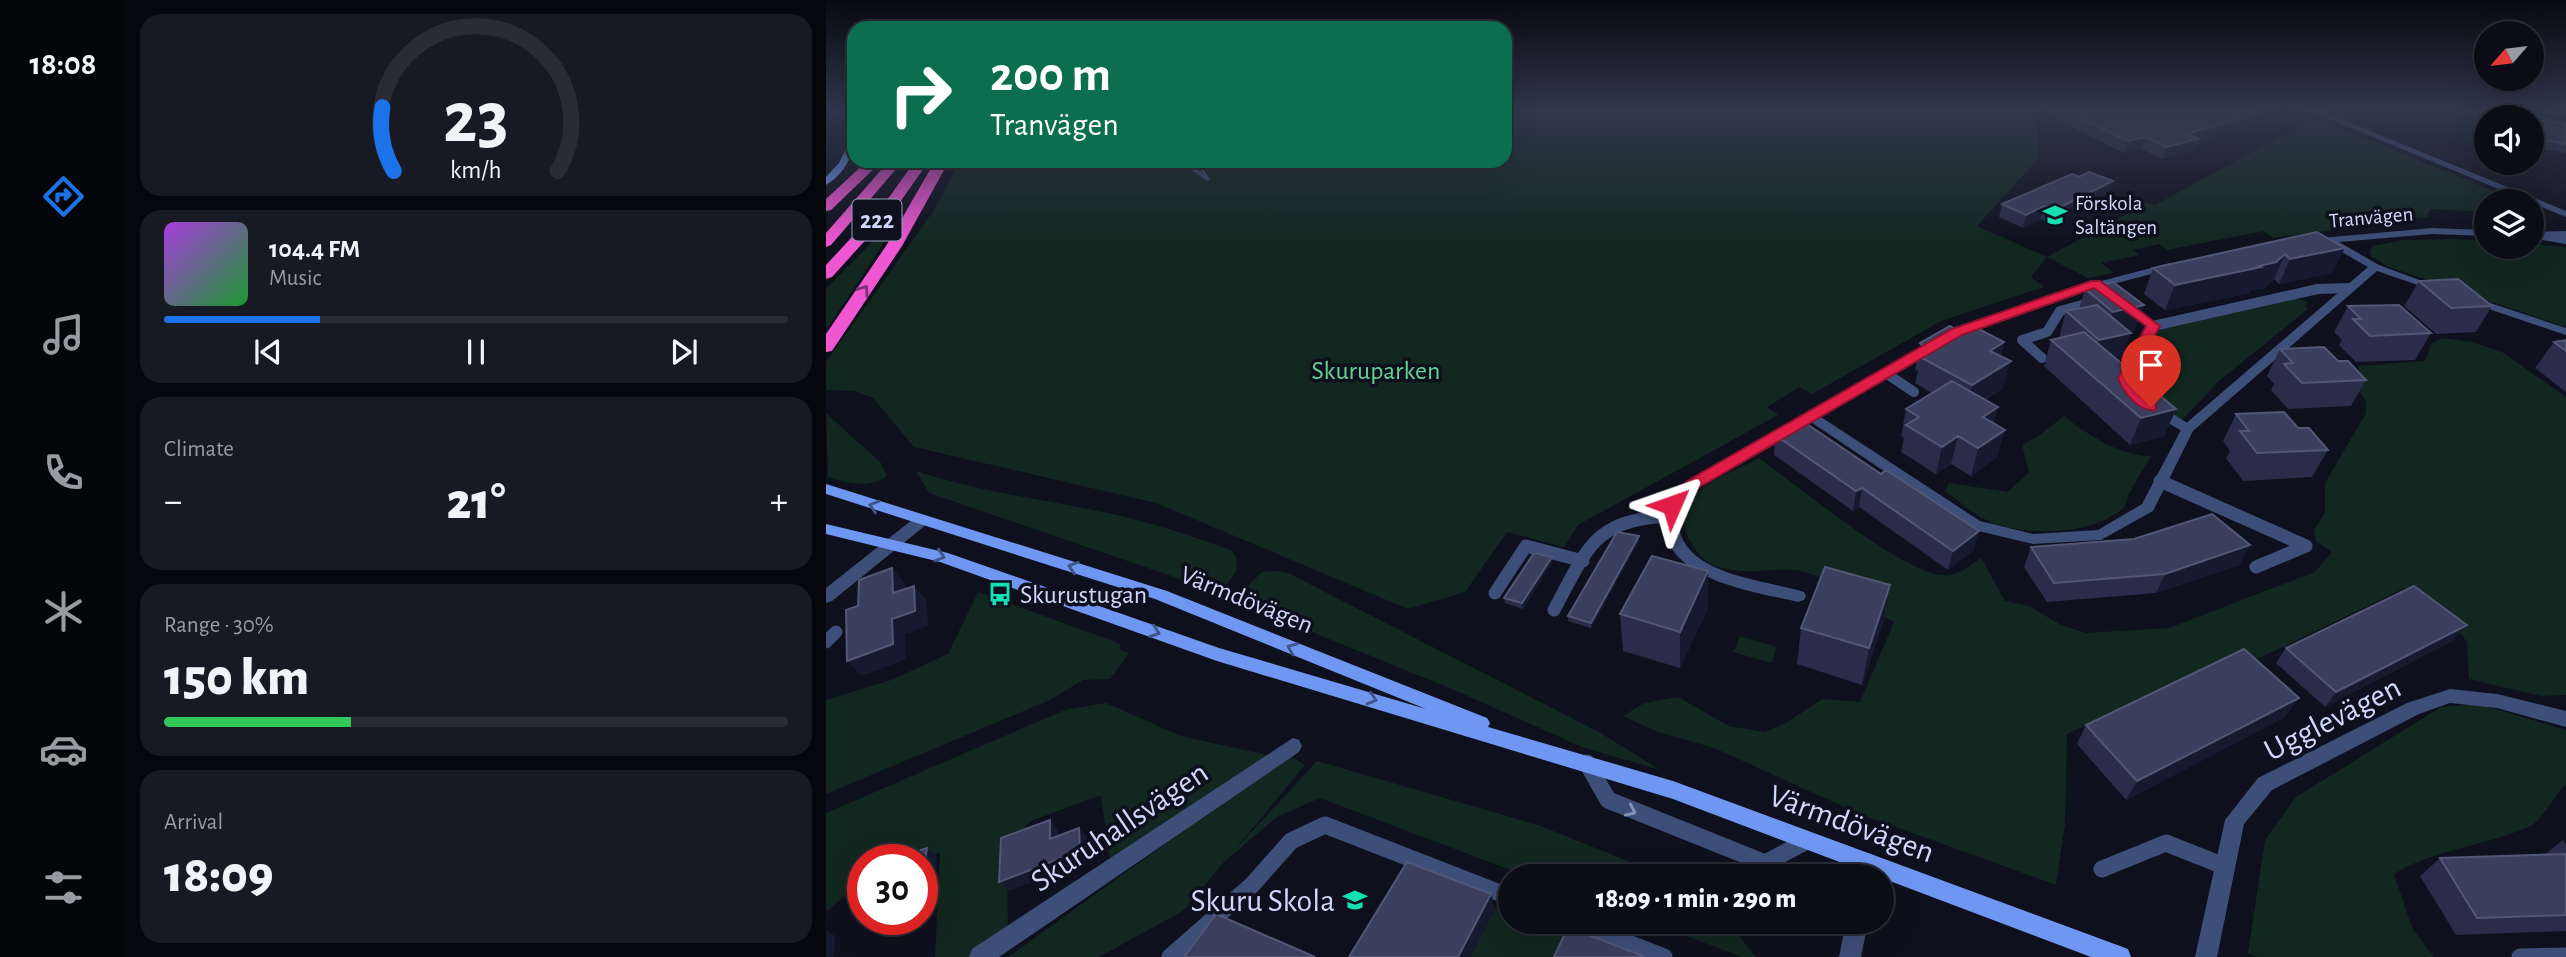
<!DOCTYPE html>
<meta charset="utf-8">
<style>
:root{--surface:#0a0c16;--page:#181a23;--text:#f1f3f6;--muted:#999ba1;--line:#2a2c35;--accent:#1a73e8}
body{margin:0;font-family:"Alegreya Sans",sans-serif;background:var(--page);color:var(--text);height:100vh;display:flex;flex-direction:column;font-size:26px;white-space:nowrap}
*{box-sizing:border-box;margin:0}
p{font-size:23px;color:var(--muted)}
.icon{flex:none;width:38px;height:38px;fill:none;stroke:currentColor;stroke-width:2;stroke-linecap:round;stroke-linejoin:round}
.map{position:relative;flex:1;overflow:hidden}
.sheet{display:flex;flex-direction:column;gap:14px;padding:14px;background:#06070c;width:700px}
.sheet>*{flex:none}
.guide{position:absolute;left:21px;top:21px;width:665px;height:147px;border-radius:21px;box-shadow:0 7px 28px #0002,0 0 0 2px var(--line);background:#0b6e4f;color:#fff;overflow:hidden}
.needle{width:46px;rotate:242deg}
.fabs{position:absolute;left:1648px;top:21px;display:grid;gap:14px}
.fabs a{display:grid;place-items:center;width:70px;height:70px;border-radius:50%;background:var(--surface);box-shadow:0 7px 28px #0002,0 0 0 2px var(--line);font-size:35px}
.speed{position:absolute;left:21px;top:844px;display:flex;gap:14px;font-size:35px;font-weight:700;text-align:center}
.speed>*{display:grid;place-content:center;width:91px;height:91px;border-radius:50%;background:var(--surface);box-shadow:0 7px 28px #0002,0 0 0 2px var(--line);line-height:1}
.speed .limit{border:10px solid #d22;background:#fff;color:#111}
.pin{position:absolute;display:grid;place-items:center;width:60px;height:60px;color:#fff;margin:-72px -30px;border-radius:50% 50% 50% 0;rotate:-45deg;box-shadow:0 0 7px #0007}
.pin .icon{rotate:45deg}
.me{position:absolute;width:77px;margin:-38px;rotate:47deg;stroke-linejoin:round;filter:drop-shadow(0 0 5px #0008)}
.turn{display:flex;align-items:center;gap:24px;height:147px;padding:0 28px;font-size:32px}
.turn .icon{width:91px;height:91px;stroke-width:2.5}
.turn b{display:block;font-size:49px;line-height:60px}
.big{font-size:52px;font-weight:800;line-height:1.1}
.sheet .card{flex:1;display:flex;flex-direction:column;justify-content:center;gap:10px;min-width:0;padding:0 24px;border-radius:21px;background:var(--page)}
.sheet .dial{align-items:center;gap:0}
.dial svg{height:182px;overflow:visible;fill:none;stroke:var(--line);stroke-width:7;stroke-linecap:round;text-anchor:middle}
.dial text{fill:var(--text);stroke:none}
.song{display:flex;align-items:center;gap:21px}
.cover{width:84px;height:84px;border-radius:10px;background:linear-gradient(135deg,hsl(280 70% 55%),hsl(130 70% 35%))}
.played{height:7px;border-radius:4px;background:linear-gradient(90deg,var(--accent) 25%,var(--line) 25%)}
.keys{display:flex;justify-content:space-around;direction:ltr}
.heat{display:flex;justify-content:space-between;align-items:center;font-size:38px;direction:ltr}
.charge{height:10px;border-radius:5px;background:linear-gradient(90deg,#34c759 30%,var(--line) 0)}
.trip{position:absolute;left:672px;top:864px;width:396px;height:70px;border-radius:35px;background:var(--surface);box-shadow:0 7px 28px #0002,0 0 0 2px var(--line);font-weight:800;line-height:70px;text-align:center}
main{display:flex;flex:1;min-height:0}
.tabs{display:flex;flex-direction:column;width:126px;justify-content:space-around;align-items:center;background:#040509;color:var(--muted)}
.tabs .icon{width:49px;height:49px}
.tabs .selected{color:var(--accent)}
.tabs b{font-size:32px;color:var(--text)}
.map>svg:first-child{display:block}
.green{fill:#12271f}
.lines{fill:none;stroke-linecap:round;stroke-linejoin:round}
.lane-far3{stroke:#3d4e78;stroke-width:8}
.lane-far2{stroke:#3d4e78;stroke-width:10}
.lane-far1{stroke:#3d4e78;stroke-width:13}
.lane{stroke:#3d4e78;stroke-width:17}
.street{fill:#3d4e78;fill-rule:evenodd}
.secondary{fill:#6f96f1;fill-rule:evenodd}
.highway{fill:#ef56d1;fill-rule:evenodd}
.wall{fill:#292d4a}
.shaded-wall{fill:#161a30}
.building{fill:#3a3f5d;stroke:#525776;stroke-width:2}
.oneway{stroke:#7e3377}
.oneway2{stroke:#3e5387}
.oneway3{stroke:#8693b9}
.route{fill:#e11d48;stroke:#92132f;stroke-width:2}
.labels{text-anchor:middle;stroke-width:7;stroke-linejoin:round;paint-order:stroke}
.far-poi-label{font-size:21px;fill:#cfd8fa;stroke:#0e101d;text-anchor:start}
.far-street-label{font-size:21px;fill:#cfd8fa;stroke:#0e101d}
.shield{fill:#0e101d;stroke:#959cb8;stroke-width:2}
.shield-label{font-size:24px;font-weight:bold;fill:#cfd8fa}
.park-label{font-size:26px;fill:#63d393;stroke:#0e101d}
.poi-label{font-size:26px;fill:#cfd8fa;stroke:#0e101d;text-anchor:start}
.street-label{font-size:26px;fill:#cfd8fa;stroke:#0e101d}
.near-street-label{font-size:32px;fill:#cfd8fa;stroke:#0e101d}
.near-poi-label{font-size:32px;fill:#cfd8fa;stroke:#0e101d;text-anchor:end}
</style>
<main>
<nav class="tabs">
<b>18:08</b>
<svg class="icon selected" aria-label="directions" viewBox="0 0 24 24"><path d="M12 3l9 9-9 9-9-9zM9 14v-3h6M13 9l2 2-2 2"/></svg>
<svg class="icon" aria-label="music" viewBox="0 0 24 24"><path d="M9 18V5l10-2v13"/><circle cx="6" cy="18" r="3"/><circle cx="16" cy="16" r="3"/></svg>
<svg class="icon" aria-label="phone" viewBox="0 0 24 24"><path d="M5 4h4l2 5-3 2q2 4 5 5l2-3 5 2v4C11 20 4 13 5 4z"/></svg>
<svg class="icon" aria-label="climate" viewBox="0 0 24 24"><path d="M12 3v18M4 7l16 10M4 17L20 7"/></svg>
<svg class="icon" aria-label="car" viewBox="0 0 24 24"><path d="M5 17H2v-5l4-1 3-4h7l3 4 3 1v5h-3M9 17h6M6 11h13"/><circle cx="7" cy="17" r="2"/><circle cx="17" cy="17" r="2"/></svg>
<svg class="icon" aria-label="filters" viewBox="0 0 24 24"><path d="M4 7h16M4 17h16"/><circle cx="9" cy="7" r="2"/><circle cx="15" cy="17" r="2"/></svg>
</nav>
<section class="sheet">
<div class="card dial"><svg viewBox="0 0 100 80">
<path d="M14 69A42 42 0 1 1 86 69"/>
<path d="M14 69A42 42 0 0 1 9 41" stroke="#1a73e8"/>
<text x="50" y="56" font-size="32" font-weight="700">23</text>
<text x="50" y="72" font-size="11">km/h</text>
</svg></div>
<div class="card">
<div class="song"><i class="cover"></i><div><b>104.4 FM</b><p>Music</p></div></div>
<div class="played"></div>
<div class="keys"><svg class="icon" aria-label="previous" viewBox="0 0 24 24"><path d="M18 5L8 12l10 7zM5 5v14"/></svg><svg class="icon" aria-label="pause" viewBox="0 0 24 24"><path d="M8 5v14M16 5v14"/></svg><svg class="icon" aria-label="next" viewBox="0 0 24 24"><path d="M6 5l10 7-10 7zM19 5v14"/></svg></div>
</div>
<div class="card"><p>Climate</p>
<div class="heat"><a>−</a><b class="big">21°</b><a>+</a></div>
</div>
<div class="card"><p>Range · 30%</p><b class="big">150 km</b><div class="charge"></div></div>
<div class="card"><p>Arrival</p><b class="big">18:09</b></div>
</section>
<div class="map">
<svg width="1740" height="957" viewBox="0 0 1740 957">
<rect width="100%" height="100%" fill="#0e101d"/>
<!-- green -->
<path class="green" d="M679,110H1212L1211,160L1151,226L1221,257L1321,203L1329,205L1489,118L1692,201H1661V212L1604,209L1601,217L1530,223L1528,227L1448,238L1437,231L1341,250L1334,244L1307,250L1314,255L1275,263L1288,273L1262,278L1221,257L1205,277L1218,287L1115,321L986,394L973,387L941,407L952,415L752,525L738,547L681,532L639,592L582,609L330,503L88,447L47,398L28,391L0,390V362L108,210L134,161H679Z
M78,209L47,260L0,330V289Z
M1627,239L1661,241V247H1706V244L1740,247V327L1563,267L1545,256L1544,251L1547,246L1577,240Z
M1469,298L1483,302L1479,306L1482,309L1394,380L1356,420L1338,409L1311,377L1333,328Z
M1616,338L1646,342L1676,352L1740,397V695L1715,696L1643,679L1641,642L1620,614L1579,588L1425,662H1399L1241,734L1239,825L1230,885L1034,814L888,748L829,731L797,716L818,703L852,697L903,726L939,732L960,723L996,699L1034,702L1068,622C1055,615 1042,609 1030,602C1012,591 1000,577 979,572C953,565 922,577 893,567C879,563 869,552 863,539C840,492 900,476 933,458C969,484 1078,574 1117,575C1133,576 1142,567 1155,558L1179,601L1203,606L1235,625L1260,633L1343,628L1489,572L1506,552L1490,541L1488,530L1499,513V483L1540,413V401L1530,386L1533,366L1599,361L1606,343Z
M0,413L55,463L61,476C45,489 20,483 2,477Z
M1238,416C1260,434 1296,457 1325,456C1317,470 1301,493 1299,507C1268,535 1207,536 1169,524C1152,518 1134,502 1119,491L1123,483L1182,492L1203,472L1196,445L1214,435Z
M90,471C154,492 212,498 277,512C321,521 363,535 405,550L410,557L411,570L395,593L103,493Z
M451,571L462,573L773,732L834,770L756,747L626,689L407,600L436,572Z
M152,592L295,644L293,649L303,653L284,679L257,680L224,700L0,794V700L65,680L122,654Z
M914,636L951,647L946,663L907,652Z
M280,703L355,736L441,755L284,861L275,795L205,821L181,845L182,936L144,957H109L114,853L95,859H37V880L0,912V813L239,710Z
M1653,704L1740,730V784C1729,794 1716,820 1706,825C1663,846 1613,847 1568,874L1586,928L1608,957H1432L1422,953L1439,840L1470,797L1615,707Z
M463,755L479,765L407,852L491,761L712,825L842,877H703L494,798L451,817L398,862L357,911L273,957H182Z
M669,908L684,914V922H702L744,940L737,957H644Z
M824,922H901L930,957H916Z"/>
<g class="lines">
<!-- lane-far3 -->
<path class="lane-far3" d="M1717,236L1740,240"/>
<!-- lane-far2 -->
<path class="lane-far2" d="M1216,358L1196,340L1221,332L1234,311L1267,302
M1061,374L1088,392
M1301,383L1299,378L1327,326L1492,289L1523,288
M1332,411L1362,429"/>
<!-- lane-far1 -->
<path class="lane-far1" d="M1334,481L1480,546L1430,567
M669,593L700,546L757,561
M728,610C762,548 766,520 844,516
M0,642L10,632"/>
<!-- lane -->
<path class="lane" d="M761,763L782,800L939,863L981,841
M1276,869L1340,843L1398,866
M748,922L838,957
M344,957L426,885L465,841L499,825L684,897
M1694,957L1740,956"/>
<!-- street -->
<path class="street" d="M1482,110H1493L1740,211V217Z
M1676,110H1690L1740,123V128Z
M1606,228L1661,230V236L1606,234L1513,242L1553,265L1615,288L1610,291L1606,290L1551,271L1367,431L1327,511L1275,540L1207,544L1144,529L985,422L872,488L853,506C853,513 852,522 853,528C862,576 941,580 978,592L980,596L978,600L972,602C930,592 844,581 838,527C838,520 839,512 839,505L862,482L1127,330L1226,294L1344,263L1348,264V268L1234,298L1135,334L995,417L1154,521L1207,534L1272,530L1316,504L1357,426L1542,267L1500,243H1484V239Z
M1740,231V237L1706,238V232Z
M1649,298L1740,328V335L1645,303L1643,301Z
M96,515L101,516L103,520L101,524L6,601L0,603V588L91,516Z
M1624,689L1671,694L1740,711V727L1671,708L1624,703L1593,714L1446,790L1418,824L1391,957H1369L1399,820L1432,778L1581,703Z
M467,738L473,740L476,746L473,752L173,957H143L146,949Z
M1043,853L1050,856L1053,863L1050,877H1030L1036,856Z
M1020,922H1042L1035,957H1013Z"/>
<!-- secondary -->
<path class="secondary" d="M28,138C28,158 16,175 0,185V177L13,163L24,141Z
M0,484L341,591L661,718L664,723L662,727L847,781L1294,946L1302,949L1305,957H1265L847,799L391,661L114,562L0,534V524L122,553L393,648L600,709L329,599L0,494Z"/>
<!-- highway -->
<path class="highway" d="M41,161H56L5,210L0,211V199Z
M63,161H77L5,245L0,247V233Z
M89,161H103L74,202L6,277L0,279V265L64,196Z
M109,161H123L76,246L6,351L0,352V334L60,246Z"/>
</g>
<!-- wall -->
<path class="wall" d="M1224,110H1418L1424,126L1371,142L1367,151L1336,159L1316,149L1298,153L1222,115Z
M1721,121L1740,125V153L1706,147Z
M350,161H371L384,184Z
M1253,177L1287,181L1283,194L1225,223L1215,219L1197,228L1173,217L1176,204Z
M1491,232L1506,273L1453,284L1448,279L1439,288L1425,290L1424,293L1339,310L1318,294L1327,268Z
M1593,281L1666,306L1650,332L1610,334L1578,306Z
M1259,289L1318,305L1308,331L1304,332L1296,359L1291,360L1350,409L1338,436L1304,445L1218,366L1225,340L1233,338L1240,311L1253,309Z
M1522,306L1605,333L1589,360L1530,362L1513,345L1516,340L1508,332Z
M1136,333L1178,342L1175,356L1177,388L1159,400L1168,424L1171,457L1145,476L1125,464L1110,474L1075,452L1078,438L1075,436L1080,409L1106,393L1089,383L1092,371L1089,370L1094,343Z
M1740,340V392L1709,368L1728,342Z
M1454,349L1512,361L1540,380L1525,406L1462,409L1445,390L1448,384L1441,376Z
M1410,414L1502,450L1486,477L1417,481L1400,458L1404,451L1397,441Z
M949,435L1055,474L1153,531L1147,551L1122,570L1033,507L1027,511L948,455Z
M813,541L765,628L742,621V616Z
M1424,545L1413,565L1330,593L1221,602L1198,567L1205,547Z
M726,562L697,609L679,603L678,598Z
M882,571V608L854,668L797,651L794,614Z
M1057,622L1036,685L971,664L975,628Z
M1628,640L1499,707L1450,663L1460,648Z
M1459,717L1300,800L1251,744L1260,725Z
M1737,840L1740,844V931L1630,935L1594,876L1614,858L1718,855Z"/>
<!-- shaded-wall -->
<path class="shaded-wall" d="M1428,114L1424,126L1371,142L1367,151L1336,159L1340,147L1361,134Z
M1320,137L1316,149L1298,153L1302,141Z
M1287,181L1283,194L1225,223L1229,210Z
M1218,206L1215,219L1197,228L1200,215Z
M1519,248L1506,273L1453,284L1464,259Z
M1459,254L1448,279L1439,288L1425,290L1424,293L1339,310L1349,285L1433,266Z
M1318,305L1308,331L1278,338L1287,312Z
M1305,333L1296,359L1265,366L1273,340Z
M1178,342L1172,368L1164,351Z
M1185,361L1177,388L1139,412L1146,385Z
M1172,407L1165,434L1157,417Z
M1350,409L1338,436L1304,445L1315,418Z
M1179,430L1171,457L1145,476L1152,448Z
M1132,436L1125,464L1110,474L1116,447Z
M1036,488L1033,507L1027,511L1030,491Z
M1153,531L1147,551L1122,570L1127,551Z
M813,536V541L765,628V623Z
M1424,545L1413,565L1330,593L1339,574Z
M726,557V562L697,609L696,603Z
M66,568L79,584L80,608L67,593Z
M882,571V608L854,668V632Z
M1064,585L1057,622L1036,685L1043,648Z
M88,586L101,601L102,626L79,634L80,659L36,676L21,661Z
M1641,625L1628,640L1499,707L1510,692Z
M1473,698L1459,717L1300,800L1311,781Z
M224,820L232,829L233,848L224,839Z
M253,828L261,837L262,860L183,891L173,882Z
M101,848L111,857L108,890L97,894L96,898V881Z
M37,894V904L28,897Z
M665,894L669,908L644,957H632Z
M0,930L9,936L8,957H0Z"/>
<!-- building -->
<path class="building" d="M1238,110H1418L1428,114L1361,134L1372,139L1340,147L1320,137L1302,141Z
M1721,121L1740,125V144L1711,139Z
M355,161H371L383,180Z
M1263,172L1287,181L1229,210L1218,206L1200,215L1176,204L1246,174L1253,177Z
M1491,232L1519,248L1464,259L1459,254L1450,262L1433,266L1435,267L1349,285L1327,268Z
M1632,279L1666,306L1625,308L1593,281Z
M1287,282L1318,305L1287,312L1259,289Z
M1271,305L1305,333L1273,340L1240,311Z
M1573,305L1605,333L1544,336L1527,319H1535L1522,306Z
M1124,326L1136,333L1147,326L1178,342L1164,351L1185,361L1146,385L1094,357L1106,350L1094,343Z
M1258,332L1350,409L1315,418L1225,340Z
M1740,340V351L1728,342Z
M1498,347L1512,361H1522L1540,380L1476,383L1458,364L1467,363L1454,349Z
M1126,381L1172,407L1157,417L1179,430L1152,448L1132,436L1116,447L1080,425L1093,417L1080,409Z
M1458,412L1472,428H1483L1502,450L1431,453L1414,431H1423L1410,414Z
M975,420L1055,474L1060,470L1153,531L1127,551L1036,488L1030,491L949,435Z
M1386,514L1424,545L1339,574L1228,583L1205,547L1308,539Z
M791,532L813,536L765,623L742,616Z
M708,553L726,557L696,603L678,598Z
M826,556L882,571L854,632L794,614Z
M999,567L1064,585L1043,648L975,628Z
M66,568L67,593L88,586L89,611L66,619L67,644L21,661L20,610L32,606L33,580Z
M1588,586L1641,625L1510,692L1460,648Z
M1418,649L1473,698L1311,781L1260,725Z
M224,820V839L253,828L254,851L173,882L175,838Z
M101,848L96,881V859H69Z
M1740,854V915L1651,918L1614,858Z
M581,862L665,894L632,957H523Z
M37,871V894L28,897L33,872Z
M390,914L489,957H358Z
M742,927L819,957H728Z"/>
<!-- one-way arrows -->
<defs><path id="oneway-chevron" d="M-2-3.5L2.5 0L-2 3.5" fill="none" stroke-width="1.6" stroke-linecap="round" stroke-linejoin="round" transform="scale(1.75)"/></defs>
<use class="oneway" href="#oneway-chevron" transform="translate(38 290) rotate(-56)"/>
<g class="oneway2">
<use href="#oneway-chevron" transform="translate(48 506) rotate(-163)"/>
<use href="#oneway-chevron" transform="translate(114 556) rotate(17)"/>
<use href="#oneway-chevron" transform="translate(247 567) rotate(-162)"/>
<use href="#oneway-chevron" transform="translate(329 632) rotate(19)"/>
<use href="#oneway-chevron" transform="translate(466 648) rotate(-158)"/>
<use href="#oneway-chevron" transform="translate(546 699) rotate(16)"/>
</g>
<use class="oneway3" href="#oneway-chevron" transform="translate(805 811) rotate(24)"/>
<!-- sky -->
<linearGradient id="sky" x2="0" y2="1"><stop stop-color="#080910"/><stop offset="0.45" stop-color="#30374c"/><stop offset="1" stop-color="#30374c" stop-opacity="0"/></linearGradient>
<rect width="1740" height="244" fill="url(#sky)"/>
<!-- route -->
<path class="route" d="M1265,281H1274L1334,326L1306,378L1309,386L1330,404V410C1314,413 1297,392 1292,378L1320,326L1268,288L1136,335L872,488L852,509H840L838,505L861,481L1126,329Z"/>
<!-- icons -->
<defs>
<g id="school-bare" transform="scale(1.89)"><path d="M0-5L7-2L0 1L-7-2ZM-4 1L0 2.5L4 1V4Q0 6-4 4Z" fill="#15e0b3" stroke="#0e101d" stroke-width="2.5" paint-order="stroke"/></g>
<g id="bus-bare" transform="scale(1.89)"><path d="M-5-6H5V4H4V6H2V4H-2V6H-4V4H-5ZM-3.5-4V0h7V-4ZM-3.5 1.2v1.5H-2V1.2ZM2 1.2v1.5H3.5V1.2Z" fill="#15e0b3" stroke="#0e101d" stroke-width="2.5" paint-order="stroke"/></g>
</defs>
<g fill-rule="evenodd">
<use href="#school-bare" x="1229" y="215"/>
<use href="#bus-bare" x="174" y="594"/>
<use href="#school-bare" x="529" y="900"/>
</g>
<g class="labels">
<!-- far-poi labels -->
<g class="far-poi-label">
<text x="1249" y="210">Förskola<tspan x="1249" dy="24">Saltängen</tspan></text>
</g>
<!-- far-street labels -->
<g class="far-street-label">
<text transform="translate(1545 217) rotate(-5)" y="7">Tranvägen</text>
</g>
<!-- shield labels -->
<rect class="shield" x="26.5" y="199.5" width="49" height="41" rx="5"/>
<g class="shield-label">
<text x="51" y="228">222</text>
</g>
<!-- park labels -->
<g class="park-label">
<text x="550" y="379">Skuruparken</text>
</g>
<!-- poi labels -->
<g class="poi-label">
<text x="194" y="603">Skurustugan</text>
</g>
<!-- street labels -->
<g class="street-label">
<text transform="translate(421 599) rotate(22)" y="9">Värmdövägen</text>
</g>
<!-- near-street labels -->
<g class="near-street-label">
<text transform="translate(1506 718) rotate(-27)" y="11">Ugglevägen</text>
<text transform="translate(1026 823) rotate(20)" y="11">Värmdövägen</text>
<text transform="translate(293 826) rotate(-34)" y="11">Skuruhallsvägen</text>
</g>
<!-- near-poi labels -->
<g class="near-poi-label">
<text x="509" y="911">Skuru Skola</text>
</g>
</g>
</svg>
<div class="fabs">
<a><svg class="needle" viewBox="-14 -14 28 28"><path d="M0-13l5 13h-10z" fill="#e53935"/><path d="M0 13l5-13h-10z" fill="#999ba1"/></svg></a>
<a><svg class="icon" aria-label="sound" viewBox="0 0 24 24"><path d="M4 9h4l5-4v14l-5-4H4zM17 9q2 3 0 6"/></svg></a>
<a><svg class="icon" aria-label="layers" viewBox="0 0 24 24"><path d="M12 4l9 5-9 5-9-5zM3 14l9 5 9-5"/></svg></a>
</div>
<div class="speed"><div class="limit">30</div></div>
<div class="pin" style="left:1325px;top:407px;background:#d93025"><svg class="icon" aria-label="arrive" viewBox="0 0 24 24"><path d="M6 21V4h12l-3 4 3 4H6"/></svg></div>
<svg class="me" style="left:846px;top:505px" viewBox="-20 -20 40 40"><path d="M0-17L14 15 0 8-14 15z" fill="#e11d48" stroke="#fff" stroke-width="4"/></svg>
<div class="trip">18:09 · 1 min · 290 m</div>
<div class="guide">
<div class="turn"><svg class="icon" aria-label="right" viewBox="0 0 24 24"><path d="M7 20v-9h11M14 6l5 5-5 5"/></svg><div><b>200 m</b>Tranvägen</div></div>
</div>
</div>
</main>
